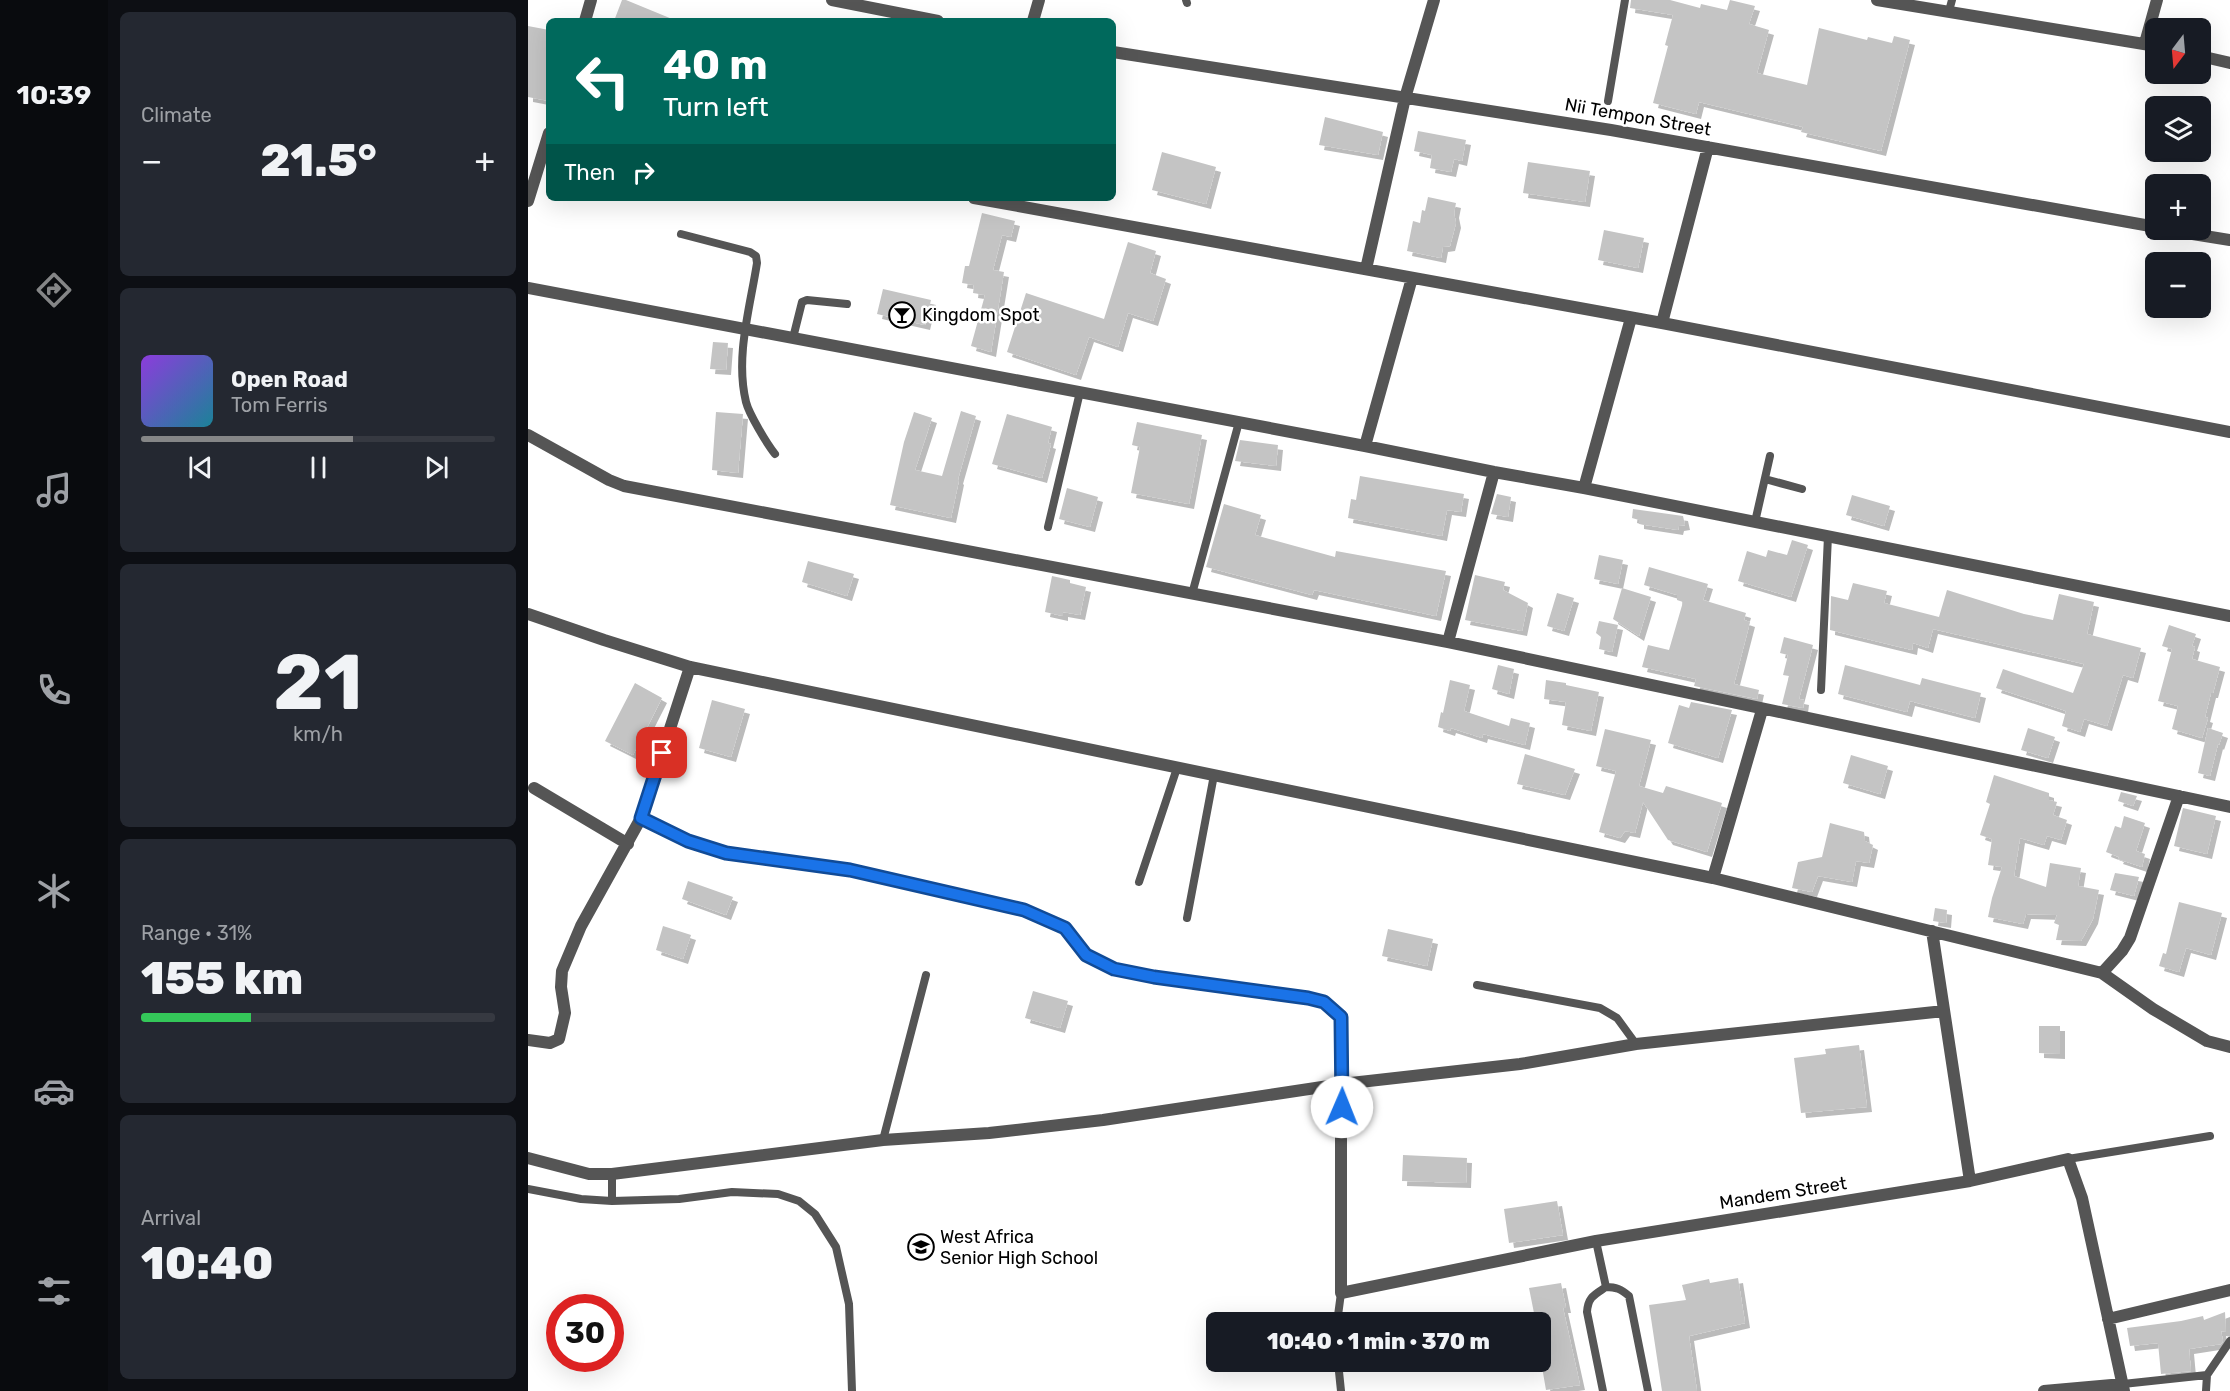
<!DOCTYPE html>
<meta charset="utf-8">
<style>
:root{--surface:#171b24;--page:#242831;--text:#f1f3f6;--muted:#9ea1a6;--line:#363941;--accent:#858687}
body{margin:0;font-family:Rubik,sans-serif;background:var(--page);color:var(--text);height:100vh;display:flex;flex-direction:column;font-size:22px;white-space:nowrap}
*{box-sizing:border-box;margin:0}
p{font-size:20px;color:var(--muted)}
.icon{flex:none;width:33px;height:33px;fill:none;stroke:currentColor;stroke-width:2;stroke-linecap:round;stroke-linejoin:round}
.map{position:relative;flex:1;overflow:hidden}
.sheet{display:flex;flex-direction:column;gap:12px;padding:12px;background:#0d0f14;width:420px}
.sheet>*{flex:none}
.hud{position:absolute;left:18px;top:18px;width:570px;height:183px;border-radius:9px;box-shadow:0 6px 24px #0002;background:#00695c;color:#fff;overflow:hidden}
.needle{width:39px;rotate:196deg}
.buttons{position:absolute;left:1617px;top:18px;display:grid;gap:12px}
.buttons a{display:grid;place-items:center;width:66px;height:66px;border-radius:9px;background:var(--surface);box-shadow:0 6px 24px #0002;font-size:30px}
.speed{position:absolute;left:18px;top:1294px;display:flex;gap:12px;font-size:30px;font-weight:700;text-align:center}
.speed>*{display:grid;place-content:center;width:78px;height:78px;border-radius:50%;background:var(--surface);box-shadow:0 6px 24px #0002;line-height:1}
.speed .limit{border:9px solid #d22;background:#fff;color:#111}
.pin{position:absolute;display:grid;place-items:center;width:51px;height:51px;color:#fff;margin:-26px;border-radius:12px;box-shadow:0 3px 9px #0006}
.me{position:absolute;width:66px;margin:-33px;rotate:1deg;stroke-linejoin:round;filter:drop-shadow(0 0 4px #0008)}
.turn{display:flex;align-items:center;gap:21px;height:126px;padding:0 18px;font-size:27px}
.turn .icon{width:78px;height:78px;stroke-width:2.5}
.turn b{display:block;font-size:42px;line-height:51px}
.then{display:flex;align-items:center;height:57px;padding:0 18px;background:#0003;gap:12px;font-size:22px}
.big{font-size:45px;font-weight:800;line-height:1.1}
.sheet .widget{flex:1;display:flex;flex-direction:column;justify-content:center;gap:9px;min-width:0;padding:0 21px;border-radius:9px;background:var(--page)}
.sheet .dial{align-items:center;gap:0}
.dial b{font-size:78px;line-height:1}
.song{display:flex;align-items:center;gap:18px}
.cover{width:72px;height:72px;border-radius:9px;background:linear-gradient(135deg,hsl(270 70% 55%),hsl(190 70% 35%))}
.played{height:6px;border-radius:3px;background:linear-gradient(90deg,var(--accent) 60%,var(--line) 60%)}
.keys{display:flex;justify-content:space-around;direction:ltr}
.heat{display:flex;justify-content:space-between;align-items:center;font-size:33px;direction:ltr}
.charge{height:9px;border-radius:4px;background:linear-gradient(90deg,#34c759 31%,var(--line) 0)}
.trip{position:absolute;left:678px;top:1312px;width:345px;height:60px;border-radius:9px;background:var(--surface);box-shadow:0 6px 24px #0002;font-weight:800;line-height:60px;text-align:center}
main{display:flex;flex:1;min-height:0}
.tabs{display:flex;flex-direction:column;width:108px;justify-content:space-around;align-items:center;background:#090b0e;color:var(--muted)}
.tabs .icon{width:42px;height:42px}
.tabs .current{color:var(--accent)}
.tabs b{font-size:27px;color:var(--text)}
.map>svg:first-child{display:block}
.building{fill:#c4c4c4;filter:url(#shadow)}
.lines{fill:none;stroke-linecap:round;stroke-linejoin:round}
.service{stroke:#555;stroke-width:8}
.minor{stroke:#555;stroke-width:12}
.route-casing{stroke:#114b97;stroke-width:15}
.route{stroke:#1a73e8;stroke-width:10}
.labels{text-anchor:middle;stroke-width:5;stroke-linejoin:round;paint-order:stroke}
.street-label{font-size:18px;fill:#000;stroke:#fff}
.poi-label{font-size:18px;fill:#000;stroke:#fff;text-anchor:start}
</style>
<main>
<nav class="tabs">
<b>10:39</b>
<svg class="icon current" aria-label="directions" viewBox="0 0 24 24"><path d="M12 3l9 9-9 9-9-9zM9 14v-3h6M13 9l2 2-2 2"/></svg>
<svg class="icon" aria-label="music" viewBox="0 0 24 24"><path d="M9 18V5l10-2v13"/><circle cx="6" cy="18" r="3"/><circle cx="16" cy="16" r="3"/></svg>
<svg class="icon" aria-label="phone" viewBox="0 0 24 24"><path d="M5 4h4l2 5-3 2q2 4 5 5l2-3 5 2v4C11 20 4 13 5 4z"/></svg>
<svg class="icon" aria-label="climate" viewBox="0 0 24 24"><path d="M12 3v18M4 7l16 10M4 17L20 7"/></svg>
<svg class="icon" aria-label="car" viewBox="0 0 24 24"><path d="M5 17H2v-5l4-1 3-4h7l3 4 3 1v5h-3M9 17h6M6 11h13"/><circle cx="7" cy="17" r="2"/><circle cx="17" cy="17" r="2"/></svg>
<svg class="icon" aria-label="filters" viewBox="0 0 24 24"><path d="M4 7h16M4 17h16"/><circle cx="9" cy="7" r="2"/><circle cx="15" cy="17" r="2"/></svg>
</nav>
<section class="sheet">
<div class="widget"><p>Climate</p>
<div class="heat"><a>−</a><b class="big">21.5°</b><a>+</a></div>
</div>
<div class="widget">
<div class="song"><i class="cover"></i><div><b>Open Road</b><p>Tom Ferris</p></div></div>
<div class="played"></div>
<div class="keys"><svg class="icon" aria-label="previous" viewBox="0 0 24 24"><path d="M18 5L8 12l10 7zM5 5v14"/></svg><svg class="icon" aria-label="pause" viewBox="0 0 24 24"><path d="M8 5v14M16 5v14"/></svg><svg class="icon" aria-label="next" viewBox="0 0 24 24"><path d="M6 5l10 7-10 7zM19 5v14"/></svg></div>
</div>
<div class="widget dial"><b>21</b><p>km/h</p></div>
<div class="widget"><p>Range · 31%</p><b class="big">155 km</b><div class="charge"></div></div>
<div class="widget"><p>Arrival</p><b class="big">10:40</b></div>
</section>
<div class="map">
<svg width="1702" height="1391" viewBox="0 0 1702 1391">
<defs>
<filter id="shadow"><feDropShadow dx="5" dy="5" stdDeviation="0" flood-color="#0004"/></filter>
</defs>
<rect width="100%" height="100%" fill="#fff"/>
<!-- building -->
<path class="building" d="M94,0H98L149,21H86Z
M1103,0H1142L1172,8L1173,4L1199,10L1202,0L1227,6L1221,24L1241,30L1229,73L1279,85L1291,28L1339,40L1340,37L1364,43L1366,36L1382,40L1353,151L1273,132L1275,127L1171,102L1168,114L1125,103L1140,46L1137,45L1145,15L1102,8Z
M0,26L21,30V101L0,97Z
M797,117L855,132L850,155L791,145Z
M890,131L938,140L934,161L926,159L923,172L902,168L904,155L886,151Z
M634,152L688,167L678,204L624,190Z
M1000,162L1062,171L1057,202L995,193Z
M900,197L928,203L926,213L928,223L922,246L915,247L913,258L879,251L885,221L892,223L894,210L897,211Z
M454,213L487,221L483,237L474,235L465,270L476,272L463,352L443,346L457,295L445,293L446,285L434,283L437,266H441Z
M1076,230L1116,238L1110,268L1070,260Z
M600,242L628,251L622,273L638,279L625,321L600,313L590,347L561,337L548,375L479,352L498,293L576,319Z
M355,289L403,300L397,325L349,314Z
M185,342L200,343L198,370L182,369Z
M433,411L448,416L430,479L431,480L423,518L362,505L376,442L386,412L404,418L387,470L414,476Z
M188,412L215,414L210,473L184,470Z
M479,414L524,427L520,443L523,444L514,478L464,464Z
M609,422L674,435L661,504L603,493L612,447L604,445Z
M712,440L750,445L748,466L707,461Z
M832,476L936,494L933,512L919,510L914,536L820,518L823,499L828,500Z
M539,488L570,497L562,527L531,519Z
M969,494L983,497L980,517L963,514Z
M1324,495L1362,506L1356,526L1318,515Z
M696,504L733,515L727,535L807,557L808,551L918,571L908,616L786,590L784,595L678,567Z
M1105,509L1155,516L1157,525L1151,526L1150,530L1111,524V520L1104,518Z
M1264,540L1280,545L1263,597L1210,581L1219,551L1238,557L1240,550L1259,555Z
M1071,555L1095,560L1090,584L1066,579Z
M280,561L326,574L319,596L274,582Z
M1121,567L1180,584L1175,600L1218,613L1216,620L1222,622L1206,684L1231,690L1229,699L1166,686L1168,679L1114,667L1120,645L1141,650L1155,602L1149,600V595L1116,585Z
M947,575L977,582L975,590L1000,603L994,631L937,620Z
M524,576L542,580V583L558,587L552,615L535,612V616L517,612Z
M1325,583L1359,591L1356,603L1411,617L1419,590L1496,614L1525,620L1531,594L1566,602L1559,634L1613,648L1605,678L1595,675L1579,726L1556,719L1552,732L1534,726L1538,711L1468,688L1475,669L1545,693L1556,664L1405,629L1400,648L1385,643L1384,650L1302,630L1303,596L1320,600Z
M1094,588L1123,597L1111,636L1085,619Z
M1029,593L1046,598L1036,631L1019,626Z
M1071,621L1090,625L1084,652L1071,649L1073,637L1068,633Z
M1641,625L1668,634L1664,646L1667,647L1664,659L1692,667L1685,693H1683L1677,717L1680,718L1674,738L1644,729L1650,706L1630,701L1644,649L1634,646Z
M1256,637L1285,645L1271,699L1276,700L1275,708L1254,704L1261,676L1255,675L1260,655L1252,653Z
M970,665L986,669L981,694L964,689Z
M1317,665L1392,685L1394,678L1453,693L1447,718L1382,701L1379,712L1310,694Z
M922,680L942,685L936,711L981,726L983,718L1002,723L997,745L955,734L954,738L923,728L922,731L910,727L913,712L915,713Z
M1018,680L1038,683V685L1071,692L1063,731L1034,725L1038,702L1016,699Z
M107,683L134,698L105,755L77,741Z
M184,700L217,709L203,757L171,748Z
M1163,702L1204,710L1190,758L1140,743L1151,705L1161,708Z
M1500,728L1527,737L1520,758L1493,750Z
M1680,728L1695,733L1691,745L1690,744L1682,776L1670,773Z
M1077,729L1123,740L1111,786L1135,793L1138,786L1194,803L1179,852L1140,840L1115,802L1107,833L1097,831L1092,838L1071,832L1088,771L1068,766Z
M997,754L1047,769L1037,795L989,784Z
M1323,755L1360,766L1352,794L1315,783Z
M1466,775L1521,793V800L1529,802L1525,815L1539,820L1533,840L1519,836L1516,845L1492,838L1486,876L1518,887L1522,863L1553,868L1550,886L1571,890L1565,919L1553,941L1528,940L1531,925L1526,923L1529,915L1498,914L1495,924L1460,917L1464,898L1474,867L1460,865L1464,839L1452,835L1462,804L1458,802Z
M1593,792L1609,796L1605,806L1590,801Z
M1655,808L1688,816L1679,854L1646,846Z
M1596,816L1617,823L1608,851L1617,854L1614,867L1590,859L1591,857L1578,852L1587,826L1593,828Z
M1302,823L1336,832L1337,841L1345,845L1341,863L1328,861L1324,882L1290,876L1284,892L1264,888L1270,862L1294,857Z
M1587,873L1611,877L1606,896L1582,890Z
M160,881L205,897L198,915L154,899Z
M1651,902L1694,913L1683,955L1658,948L1651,972L1631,966L1635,953L1638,954Z
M1407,908L1419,910L1418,923L1405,921Z
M135,926L163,935L155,959L128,950Z
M860,929L905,939L899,966L854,956Z
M505,991L540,1001L532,1028L497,1018Z
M1511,1026H1532V1054L1511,1053Z
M1331,1045L1339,1107L1273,1113L1266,1058L1298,1054L1297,1049Z
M875,1155L939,1158L938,1183L874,1181Z
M1029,1201L1035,1235L981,1243L976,1209Z
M1210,1278L1217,1323L1161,1336L1169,1391H1134L1121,1305L1158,1300L1154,1285L1181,1279L1182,1283Z
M1033,1283L1038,1308H1035L1052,1385L1018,1390L1014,1367H1017L1012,1347V1312L1006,1313L1001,1288Z
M1697,1312L1698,1332L1693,1331L1695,1341L1693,1344L1661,1349L1663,1371L1633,1374L1630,1343L1602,1346L1599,1328L1653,1321L1675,1316L1676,1320Z"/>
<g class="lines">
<!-- service -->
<path class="service" d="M658,0L659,3
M1421,11L1424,0
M1080,101L1097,0
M153,234L222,252L228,256L229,263C222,308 207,357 218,402C221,414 239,444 247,454
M265,338L274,302L279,300L319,304
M1237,479L1274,489
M1227,522L1242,456
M520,527L552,392
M664,594L711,422
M1293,690L1300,536
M611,882L649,768
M659,918L686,775
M949,985L1072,1008L1089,1018L1108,1044
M355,1140L398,975
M1540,1159L1682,1136
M84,1174V1201
M0,1189L53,1199L84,1201L151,1199L204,1192L250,1194L271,1201L287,1214L308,1247L321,1304L324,1391
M1068,1241L1078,1287C1066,1295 1060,1297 1059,1312L1075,1391
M1078,1287C1088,1287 1093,1289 1101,1296L1120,1391
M809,1323L813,1293
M810,1362L813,1391
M1595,1384L1679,1375
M1678,1391L1679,1375L1702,1341"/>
<!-- minor -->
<path class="minor" d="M304,0L410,21
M1349,0L1628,46
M57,21L63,0
M505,21L511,0
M1617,43L1629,0
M585,52L1083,130L1628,227
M1672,56L1702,63
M446,198L1134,323L1702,432
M0,201L21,133
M1640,230L1702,240
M838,269L877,98L906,0
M0,288L837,446L966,472L1056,488L1702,616
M1134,323L1180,147
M0,435L81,480L96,486L920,642L1702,807
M837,446L884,278
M1056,488L1103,318
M0,614L76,640L162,667L1185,878L1574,973L1625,1009L1679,1041L1702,1047
M920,642L966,472
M6,788L100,844
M113,818L160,841L199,853L322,870L496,910L537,928L558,955L586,969L626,977L780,998L796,1002L813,1017V1293L1068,1241L1442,1181L1540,1159L1554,1198L1596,1391
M1185,878L1234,710
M1404,931L1442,1181
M1574,973L1594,951L1602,938L1651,796
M0,1040L22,1043L31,1039L37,1013L33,987L34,971L53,926L113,818L162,667
M0,1158L61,1174H84L355,1140L461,1133L575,1120L814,1084L992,1064L1108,1044L1416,1011
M1580,1319L1702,1290
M1516,1391L1595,1384"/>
</g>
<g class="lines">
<!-- route casing -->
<g class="route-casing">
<path id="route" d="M134,753L113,818L160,841L198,853L322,870L496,910L537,928L558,955L586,969L626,977L780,998L796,1002L813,1017L814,1107"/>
</g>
<!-- route -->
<use href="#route" class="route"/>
</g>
<!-- icons -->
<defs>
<g id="bar-ring" transform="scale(1.35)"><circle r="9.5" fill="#fff" stroke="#000" stroke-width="1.5"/><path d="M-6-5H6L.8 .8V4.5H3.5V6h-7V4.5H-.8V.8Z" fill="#000"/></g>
<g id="school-ring" transform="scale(1.35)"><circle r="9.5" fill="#fff" stroke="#000" stroke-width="1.5"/><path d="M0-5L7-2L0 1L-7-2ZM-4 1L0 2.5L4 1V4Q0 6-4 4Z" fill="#000"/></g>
</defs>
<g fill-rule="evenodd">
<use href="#bar-ring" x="374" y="315"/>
<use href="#school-ring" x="393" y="1247"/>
</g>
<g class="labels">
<!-- street labels -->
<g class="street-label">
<text transform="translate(1110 117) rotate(10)" y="6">Nii Tempon Street</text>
<text transform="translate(1255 1193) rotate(-9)" y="6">Mandem Street</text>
</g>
<!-- poi labels -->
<g class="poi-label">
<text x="394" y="321">Kingdom Spot</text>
<text x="412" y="1243">West Africa<tspan x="412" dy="21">Senior High School</tspan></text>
</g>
</g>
</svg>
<div class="buttons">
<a><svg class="needle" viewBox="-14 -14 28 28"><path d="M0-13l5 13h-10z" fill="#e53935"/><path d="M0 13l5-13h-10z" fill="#9ea1a6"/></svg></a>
<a><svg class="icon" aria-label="layers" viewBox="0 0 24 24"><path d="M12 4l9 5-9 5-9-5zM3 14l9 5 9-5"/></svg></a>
<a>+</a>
<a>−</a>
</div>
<div class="speed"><div class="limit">30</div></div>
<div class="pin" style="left:134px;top:753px;background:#d93025"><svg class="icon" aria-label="arrive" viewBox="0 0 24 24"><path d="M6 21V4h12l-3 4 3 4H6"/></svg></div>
<svg class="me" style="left:814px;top:1107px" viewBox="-20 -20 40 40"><circle r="19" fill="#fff"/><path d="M0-13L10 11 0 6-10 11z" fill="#1a73e8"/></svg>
<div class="trip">10:40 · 1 min · 370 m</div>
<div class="hud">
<div class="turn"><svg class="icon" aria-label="left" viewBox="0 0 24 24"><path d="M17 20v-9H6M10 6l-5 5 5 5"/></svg><div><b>40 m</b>Turn left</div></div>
<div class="then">Then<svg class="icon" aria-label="right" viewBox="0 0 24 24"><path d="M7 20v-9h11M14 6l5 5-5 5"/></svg></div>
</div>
</div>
</main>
